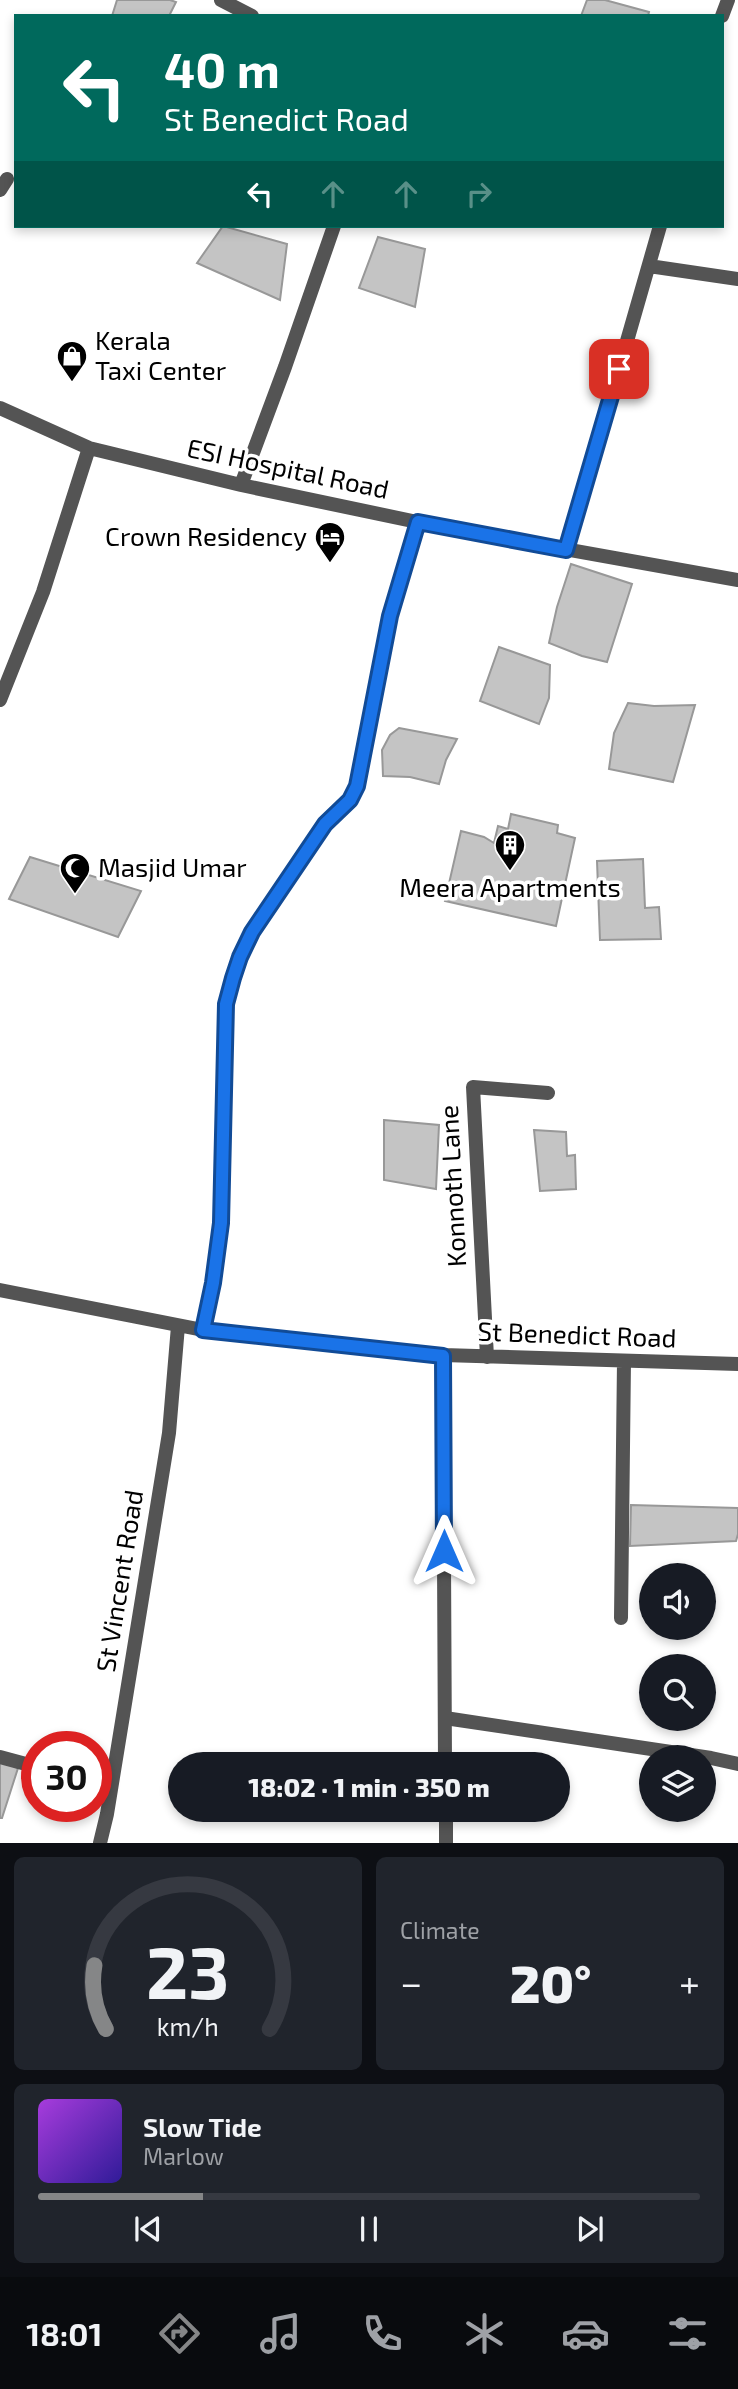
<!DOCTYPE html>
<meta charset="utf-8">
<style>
:root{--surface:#171b24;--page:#20242c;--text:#f1f3f6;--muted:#9ea1a6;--line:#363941;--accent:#858687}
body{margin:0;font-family:"Exo 2",sans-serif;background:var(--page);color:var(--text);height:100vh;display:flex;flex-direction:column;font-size:26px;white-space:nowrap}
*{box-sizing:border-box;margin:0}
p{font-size:23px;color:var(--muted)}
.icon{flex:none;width:38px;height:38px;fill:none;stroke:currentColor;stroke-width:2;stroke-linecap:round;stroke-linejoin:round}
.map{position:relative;height:1843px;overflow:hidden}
.details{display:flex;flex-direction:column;gap:14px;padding:14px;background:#0d0f14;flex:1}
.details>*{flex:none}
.banner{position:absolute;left:14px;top:14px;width:710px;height:214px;border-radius:0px;box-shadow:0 4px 10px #0003;background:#00695c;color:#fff;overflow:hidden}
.controls{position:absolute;left:639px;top:1563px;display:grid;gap:14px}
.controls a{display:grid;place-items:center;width:77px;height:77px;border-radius:50%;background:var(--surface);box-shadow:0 4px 10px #0003;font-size:35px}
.speed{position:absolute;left:21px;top:1731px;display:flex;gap:14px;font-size:35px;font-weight:700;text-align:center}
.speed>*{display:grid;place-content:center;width:91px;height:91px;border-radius:50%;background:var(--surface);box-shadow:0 4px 10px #0003;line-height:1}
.speed .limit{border:10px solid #d22;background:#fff;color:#111}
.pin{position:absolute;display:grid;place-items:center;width:60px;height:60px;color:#fff;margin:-30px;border-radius:14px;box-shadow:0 4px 10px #0006}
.me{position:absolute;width:77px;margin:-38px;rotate:0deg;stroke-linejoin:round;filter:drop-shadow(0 0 5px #0008)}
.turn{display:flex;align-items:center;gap:24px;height:147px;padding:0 35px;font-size:32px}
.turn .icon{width:91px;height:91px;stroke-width:2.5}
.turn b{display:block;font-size:49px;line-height:60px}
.lanes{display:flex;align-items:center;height:66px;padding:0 35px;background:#0003;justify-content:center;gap:35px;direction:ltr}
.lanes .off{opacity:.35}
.big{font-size:52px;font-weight:800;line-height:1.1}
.details .tile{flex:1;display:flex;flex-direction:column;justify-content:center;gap:10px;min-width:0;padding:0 24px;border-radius:10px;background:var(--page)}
.details .dial{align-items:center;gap:0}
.dial svg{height:182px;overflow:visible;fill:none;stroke:var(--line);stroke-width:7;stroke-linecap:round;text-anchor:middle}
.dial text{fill:var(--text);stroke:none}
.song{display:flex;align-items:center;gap:21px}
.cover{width:84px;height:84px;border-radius:10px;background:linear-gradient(135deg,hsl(280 70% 55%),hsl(250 70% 35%))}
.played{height:7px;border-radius:4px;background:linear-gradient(90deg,var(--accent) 25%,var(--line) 25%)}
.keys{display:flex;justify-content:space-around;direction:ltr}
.heat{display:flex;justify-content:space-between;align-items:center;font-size:38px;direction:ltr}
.details .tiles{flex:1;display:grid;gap:14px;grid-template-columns:1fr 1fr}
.tile:last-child{grid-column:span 2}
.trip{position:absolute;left:168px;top:1752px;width:402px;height:70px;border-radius:35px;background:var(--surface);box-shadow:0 4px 10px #0003;font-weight:800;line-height:70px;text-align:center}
.tabs{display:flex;height:112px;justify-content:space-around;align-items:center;background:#090b0e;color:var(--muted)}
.tabs .icon{width:49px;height:49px}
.tabs .current{color:var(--accent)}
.tabs b{font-size:32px;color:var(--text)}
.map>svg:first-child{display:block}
.building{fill:#c4c4c4;stroke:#989898;stroke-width:2}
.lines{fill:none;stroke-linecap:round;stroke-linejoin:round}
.lane{stroke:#545454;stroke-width:14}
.street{stroke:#545454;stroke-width:14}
.route-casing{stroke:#114b97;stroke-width:18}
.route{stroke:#1a73e8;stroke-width:12}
.labels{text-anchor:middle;stroke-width:7;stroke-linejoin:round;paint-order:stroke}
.poi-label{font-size:26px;fill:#000;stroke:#fff;text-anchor:start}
.street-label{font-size:26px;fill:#000;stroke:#fff}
</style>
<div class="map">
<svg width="738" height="1843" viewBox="0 0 738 1843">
<rect width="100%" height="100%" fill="#fff"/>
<!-- building -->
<path class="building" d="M117,0H170L176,2L169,16H112Z
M587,0H605L649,12L648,16H581Z
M223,226L287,244L280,300L197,263Z
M378,237L425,249L415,307L359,288Z
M571,564L632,584L607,662L582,656L549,643L557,607Z
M499,647L550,665L549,698L539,724L480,701Z
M628,703L654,706L695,705L673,782L609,769L614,733Z
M399,728L457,739L446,760L439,784L410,777L383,776L382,750L390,735Z
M511,814L558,825L557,833L575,838L556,926L445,901L461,831L484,837L494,843L498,826L508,829Z
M30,857L141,891L118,937L9,899Z
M643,859L645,908L659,907L661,939L600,940L597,861Z
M384,1120L439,1125L436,1189L384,1180Z
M534,1130L566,1132L567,1156L575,1155L576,1189L540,1191Z
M631,1505L738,1508V1534L736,1541L630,1546Z
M0,1761L18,1768L2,1818H0Z"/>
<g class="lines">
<!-- lane -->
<path class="lane" d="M445,1718L711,1758L738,1764"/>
<!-- street -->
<path class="street" d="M221,0L252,16
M722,16L728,0
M0,190L7,179
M649,266L738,279
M0,408L89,448L241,485L441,527L738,580
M241,485L285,367L334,226
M567,550L660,226
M0,700L43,592L89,448
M0,1290L203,1330L443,1355L738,1364
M203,1330L213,1283L221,1223L227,1004L239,957L252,932L325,824L350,800L357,786L390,616L418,522
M443,1355L445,1764
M487,1357L473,1087L548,1093
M621,1618L624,1361
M0,1757L37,1767
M96,1785L111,1789
M446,1810V1843
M100,1843L107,1814L169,1433L178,1326"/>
</g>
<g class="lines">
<!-- route casing -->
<g class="route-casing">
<path id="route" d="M444,1551L443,1356L203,1330L213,1283L221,1223L226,1004L233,978L240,957L252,932L325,824L350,800L357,786L390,616L418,522L566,550L619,369"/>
</g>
<!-- route -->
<use href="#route" class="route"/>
</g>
<!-- icons -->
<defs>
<g id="shop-pin" transform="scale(1.575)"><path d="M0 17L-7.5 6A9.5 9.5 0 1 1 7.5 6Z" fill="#000" stroke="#fff"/><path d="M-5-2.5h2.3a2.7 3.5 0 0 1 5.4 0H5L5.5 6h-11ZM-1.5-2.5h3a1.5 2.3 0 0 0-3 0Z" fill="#fff"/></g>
<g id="hotel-pin" transform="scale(1.575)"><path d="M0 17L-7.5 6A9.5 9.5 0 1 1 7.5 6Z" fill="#000" stroke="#fff"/><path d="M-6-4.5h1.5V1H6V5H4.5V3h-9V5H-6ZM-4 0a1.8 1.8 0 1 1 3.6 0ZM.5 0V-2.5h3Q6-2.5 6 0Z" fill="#fff"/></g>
<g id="building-pin" transform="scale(1.575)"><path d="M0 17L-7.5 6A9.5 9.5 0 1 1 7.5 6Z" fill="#000" stroke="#fff"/><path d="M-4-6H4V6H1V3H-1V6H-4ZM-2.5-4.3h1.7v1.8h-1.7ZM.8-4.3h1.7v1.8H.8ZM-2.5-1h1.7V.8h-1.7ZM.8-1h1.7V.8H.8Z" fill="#fff"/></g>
<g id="mosque-pin" transform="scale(1.575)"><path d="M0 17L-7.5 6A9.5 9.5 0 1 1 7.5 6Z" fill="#000" stroke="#fff"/><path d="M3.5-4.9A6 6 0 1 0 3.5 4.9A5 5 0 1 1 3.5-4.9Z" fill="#fff"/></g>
</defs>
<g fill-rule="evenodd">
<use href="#shop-pin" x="72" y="356"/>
<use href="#hotel-pin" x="330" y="537"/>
<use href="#building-pin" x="510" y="845"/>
<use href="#mosque-pin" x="75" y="868"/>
</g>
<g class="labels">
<!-- poi labels -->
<g class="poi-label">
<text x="95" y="350">Kerala<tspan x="95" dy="30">Taxi Center</tspan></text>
<text x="307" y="546" text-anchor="end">Crown Residency</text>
<text x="98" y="877">Masjid Umar</text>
<text x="510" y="897" text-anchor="middle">Meera Apartments</text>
</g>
<!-- street labels -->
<g class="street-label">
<text transform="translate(288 469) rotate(12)" y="9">ESI Hospital Road</text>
<text transform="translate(453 1186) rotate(-93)" y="9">Konnoth Lane</text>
<text transform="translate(577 1335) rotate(2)" y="9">St Benedict Road</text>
<text transform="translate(120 1581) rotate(-81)" y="9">St Vincent Road</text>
</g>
</g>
</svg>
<div class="controls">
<a><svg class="icon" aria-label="sound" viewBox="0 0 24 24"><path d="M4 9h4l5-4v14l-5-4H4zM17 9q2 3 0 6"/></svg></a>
<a><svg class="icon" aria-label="search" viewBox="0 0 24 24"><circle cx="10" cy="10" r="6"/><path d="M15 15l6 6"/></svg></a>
<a><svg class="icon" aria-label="layers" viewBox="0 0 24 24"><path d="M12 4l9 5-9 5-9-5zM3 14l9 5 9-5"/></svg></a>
</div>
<div class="speed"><div class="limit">30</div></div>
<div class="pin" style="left:619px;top:369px;background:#d93025"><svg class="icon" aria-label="arrive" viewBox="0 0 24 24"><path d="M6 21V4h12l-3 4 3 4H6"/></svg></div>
<svg class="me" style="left:444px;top:1551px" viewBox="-20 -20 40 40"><path d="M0-17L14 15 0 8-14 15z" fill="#1a73e8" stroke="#fff" stroke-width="4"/></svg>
<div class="trip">18:02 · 1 min · 350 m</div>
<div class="banner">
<div class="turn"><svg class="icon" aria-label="left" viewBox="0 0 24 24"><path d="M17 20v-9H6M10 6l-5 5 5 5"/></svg><div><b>40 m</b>St Benedict Road</div></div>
<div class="lanes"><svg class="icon" aria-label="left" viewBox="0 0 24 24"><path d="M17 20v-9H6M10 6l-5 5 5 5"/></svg><svg class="icon off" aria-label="ahead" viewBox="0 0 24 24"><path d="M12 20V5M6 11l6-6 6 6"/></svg><svg class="icon off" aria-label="ahead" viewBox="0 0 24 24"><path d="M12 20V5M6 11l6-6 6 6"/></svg><svg class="icon off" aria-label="right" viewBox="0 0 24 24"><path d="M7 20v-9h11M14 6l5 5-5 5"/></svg></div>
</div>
</div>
<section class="details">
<div class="tiles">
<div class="tile dial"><svg viewBox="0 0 100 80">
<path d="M14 69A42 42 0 1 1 86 69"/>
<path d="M14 69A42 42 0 0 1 9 41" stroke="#858687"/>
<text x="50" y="56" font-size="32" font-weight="700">23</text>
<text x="50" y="72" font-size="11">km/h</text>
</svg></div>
<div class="tile"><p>Climate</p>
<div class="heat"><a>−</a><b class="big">20°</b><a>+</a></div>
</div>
<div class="tile">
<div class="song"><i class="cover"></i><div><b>Slow Tide</b><p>Marlow</p></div></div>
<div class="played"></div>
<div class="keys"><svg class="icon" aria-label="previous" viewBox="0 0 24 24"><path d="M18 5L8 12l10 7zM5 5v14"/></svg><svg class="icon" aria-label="pause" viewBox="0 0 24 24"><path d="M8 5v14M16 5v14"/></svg><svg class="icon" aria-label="next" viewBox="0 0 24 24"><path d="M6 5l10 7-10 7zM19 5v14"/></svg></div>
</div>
</div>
</section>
<nav class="tabs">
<b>18:01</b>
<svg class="icon current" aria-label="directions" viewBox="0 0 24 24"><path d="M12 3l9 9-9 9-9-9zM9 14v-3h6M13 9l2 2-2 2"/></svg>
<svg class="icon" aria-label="music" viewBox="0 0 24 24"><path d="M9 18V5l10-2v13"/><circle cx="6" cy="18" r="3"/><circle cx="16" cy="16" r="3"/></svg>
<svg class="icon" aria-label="phone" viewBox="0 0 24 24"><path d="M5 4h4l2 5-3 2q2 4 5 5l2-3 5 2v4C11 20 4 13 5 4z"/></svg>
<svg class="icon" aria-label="climate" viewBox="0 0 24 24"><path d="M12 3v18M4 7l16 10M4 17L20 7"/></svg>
<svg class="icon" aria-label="car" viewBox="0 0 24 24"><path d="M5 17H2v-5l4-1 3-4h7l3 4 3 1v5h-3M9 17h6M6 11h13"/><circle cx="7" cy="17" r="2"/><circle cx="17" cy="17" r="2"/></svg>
<svg class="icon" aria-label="filters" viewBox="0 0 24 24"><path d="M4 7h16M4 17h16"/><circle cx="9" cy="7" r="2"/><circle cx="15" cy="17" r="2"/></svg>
</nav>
